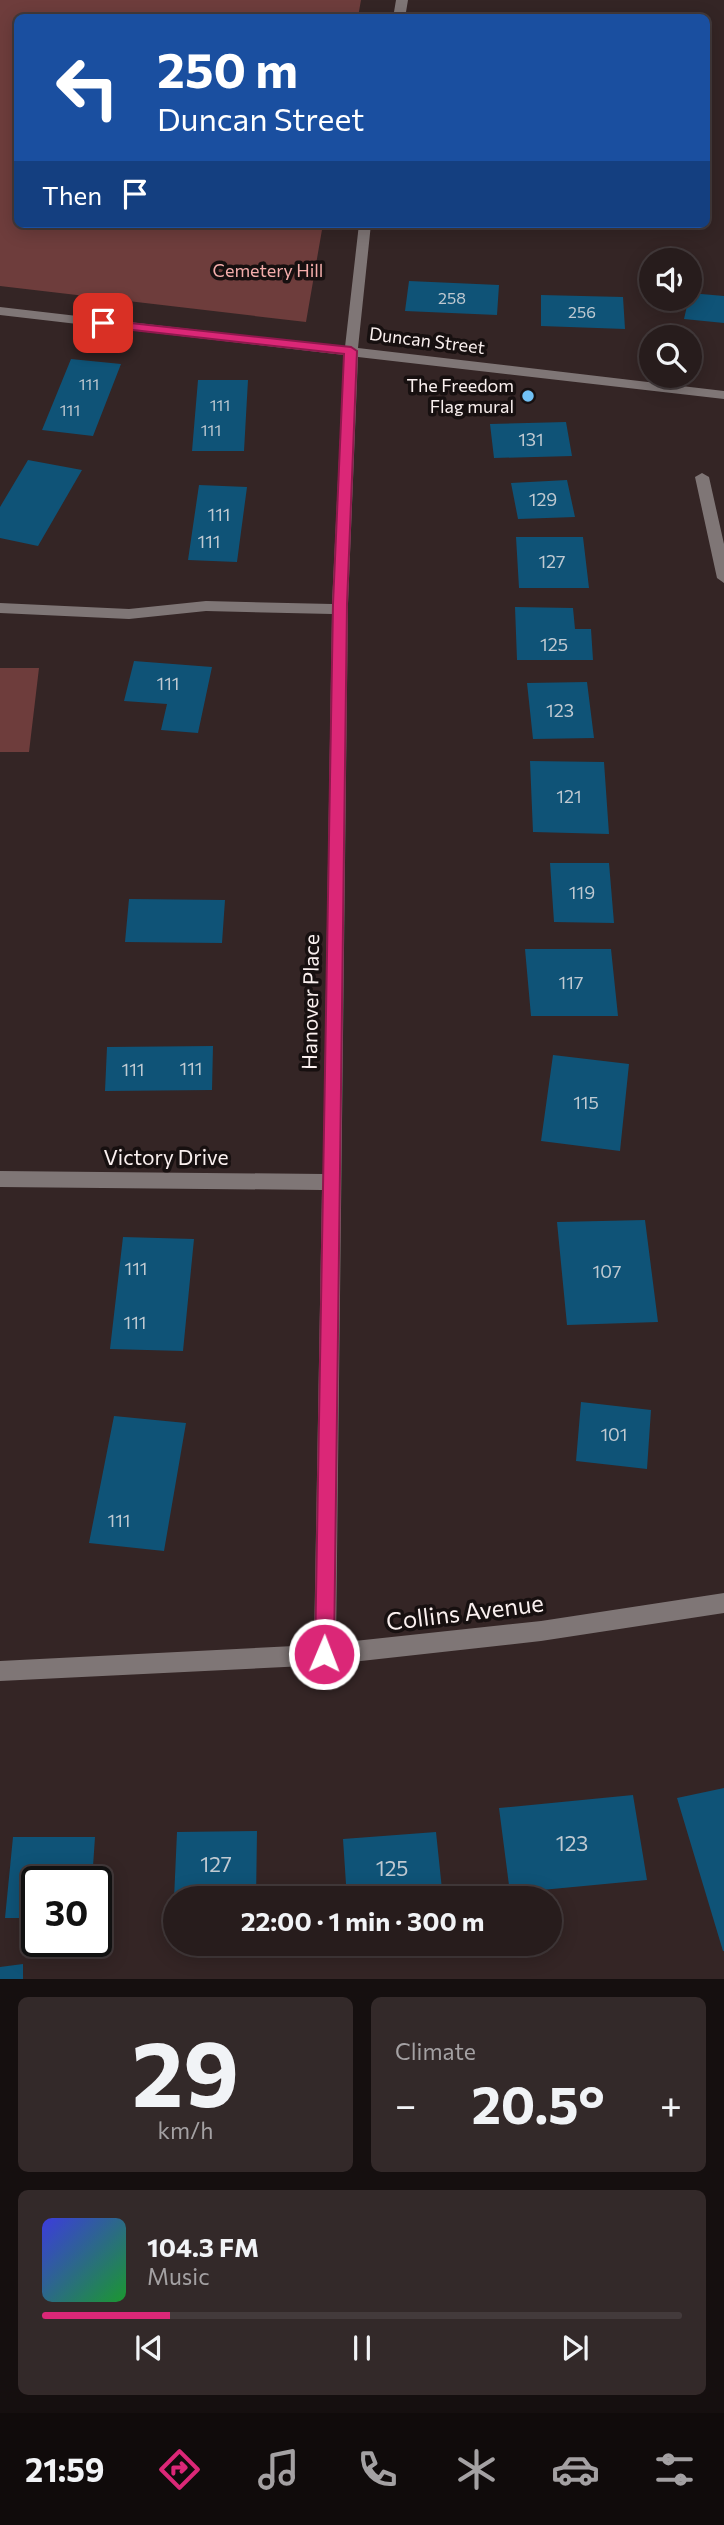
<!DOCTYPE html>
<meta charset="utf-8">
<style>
:root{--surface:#271c1c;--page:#332929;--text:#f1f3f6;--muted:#a4a1a3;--line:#433a3b;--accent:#db2777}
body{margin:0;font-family:Commissioner,sans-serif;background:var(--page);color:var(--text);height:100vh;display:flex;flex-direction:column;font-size:26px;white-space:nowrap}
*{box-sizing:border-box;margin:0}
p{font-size:23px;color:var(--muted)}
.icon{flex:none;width:38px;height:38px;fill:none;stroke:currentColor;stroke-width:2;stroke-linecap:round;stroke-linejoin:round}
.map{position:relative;height:1979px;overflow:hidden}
.details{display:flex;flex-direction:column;gap:18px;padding:18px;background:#150f0f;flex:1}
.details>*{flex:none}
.banner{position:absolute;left:14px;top:14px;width:696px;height:214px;border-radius:10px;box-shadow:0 4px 18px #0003,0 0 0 2px var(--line);background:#1a4fa0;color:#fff;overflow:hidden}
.controls{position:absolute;left:639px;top:248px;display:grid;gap:14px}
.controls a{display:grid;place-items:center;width:63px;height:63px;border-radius:50%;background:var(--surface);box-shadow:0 4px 18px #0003,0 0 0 2px var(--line);font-size:35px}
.speed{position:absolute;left:21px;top:1866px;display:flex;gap:14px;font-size:35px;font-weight:700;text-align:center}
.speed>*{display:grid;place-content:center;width:91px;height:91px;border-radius:50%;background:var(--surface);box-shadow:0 4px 18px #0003,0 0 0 2px var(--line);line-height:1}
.speed .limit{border:4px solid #111;border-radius:10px;background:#fff;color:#111}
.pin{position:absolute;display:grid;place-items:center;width:60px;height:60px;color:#fff;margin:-30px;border-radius:14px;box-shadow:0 4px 10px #0006}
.me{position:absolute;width:77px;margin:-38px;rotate:1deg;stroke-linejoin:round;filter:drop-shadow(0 0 5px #0008)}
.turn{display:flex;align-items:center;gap:24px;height:147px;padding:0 28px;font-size:32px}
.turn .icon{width:91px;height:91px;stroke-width:2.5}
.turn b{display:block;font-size:49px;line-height:60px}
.then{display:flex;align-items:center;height:66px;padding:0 28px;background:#0003;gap:14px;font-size:26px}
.big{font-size:52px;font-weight:700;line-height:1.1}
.details .widget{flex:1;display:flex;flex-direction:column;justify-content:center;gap:10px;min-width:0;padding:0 24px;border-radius:10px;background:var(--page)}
.details .dial{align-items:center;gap:0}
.dial b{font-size:91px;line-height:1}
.song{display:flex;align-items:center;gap:21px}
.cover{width:84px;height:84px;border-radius:10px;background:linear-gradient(135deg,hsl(240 70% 55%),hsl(130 70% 35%))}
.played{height:7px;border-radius:4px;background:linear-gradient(90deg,var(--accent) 20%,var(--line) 20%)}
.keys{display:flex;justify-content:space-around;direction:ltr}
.heat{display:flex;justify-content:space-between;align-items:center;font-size:38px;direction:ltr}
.details .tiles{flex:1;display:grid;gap:18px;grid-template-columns:1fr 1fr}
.widget:last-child{grid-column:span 2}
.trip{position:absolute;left:163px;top:1886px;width:399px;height:70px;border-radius:35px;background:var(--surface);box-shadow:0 4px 18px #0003,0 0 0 2px var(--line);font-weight:700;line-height:70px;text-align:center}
.tab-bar{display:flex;height:112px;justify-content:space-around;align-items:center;background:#100b0b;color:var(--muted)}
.tab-bar .icon{width:49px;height:49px}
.tab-bar .active{color:var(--accent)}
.tab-bar b{font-size:32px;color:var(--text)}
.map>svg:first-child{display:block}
.green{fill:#6e3d3c}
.building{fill:#0f5377}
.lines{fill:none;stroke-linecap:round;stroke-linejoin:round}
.minor{fill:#7f7676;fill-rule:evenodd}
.route{fill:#db2777;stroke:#8e194d;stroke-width:2}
.poi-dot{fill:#71c1f5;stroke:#171010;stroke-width:2.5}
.labels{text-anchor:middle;stroke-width:7;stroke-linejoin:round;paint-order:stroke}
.far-number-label{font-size:16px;fill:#bfc9d1}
.far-park-label{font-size:18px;fill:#f4adab;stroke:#171010}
.far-street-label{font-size:18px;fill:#faf0ef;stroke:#171010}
.far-poi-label{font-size:18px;fill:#faf0ef;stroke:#171010;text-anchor:end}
.number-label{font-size:18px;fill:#bfc9d1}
.street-label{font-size:21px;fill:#faf0ef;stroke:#171010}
.near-number-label{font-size:21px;fill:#bfc9d1}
.near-street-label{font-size:24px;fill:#faf0ef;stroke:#171010}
</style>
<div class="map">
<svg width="724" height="1979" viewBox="0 0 724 1979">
<rect width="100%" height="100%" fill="#342525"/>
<!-- green -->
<path class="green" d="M0,0H361L358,17L18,18V224H323L306,322L0,286Z
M0,668H39L29,752H0Z"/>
<!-- building -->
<path class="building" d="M409,281L499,285L497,315L405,311Z
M690,293L724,296V323L684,319Z
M541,295L623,297L625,329L541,326Z
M71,359L121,364L93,436L42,430Z
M198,380H248L244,451H192Z
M566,422L572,456L494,458L490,424Z
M28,460L82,470L38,546L0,538V507Z
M567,480L575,517L518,519L511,483Z
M199,485L247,487L237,562L188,560Z
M516,537H583L589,588H519Z
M515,607L573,608L575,629H591L593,660H517Z
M134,661L212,667L198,733L161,730L167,704L124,701Z
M587,682L594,738L533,739L527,683Z
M530,761L604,762L609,834L533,832Z
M550,863H609L614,923L554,922Z
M129,899L225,900L222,943L125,942Z
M525,949H611L618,1016H531Z
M213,1046L212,1090L105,1091L107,1047Z
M553,1055L629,1064L620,1151L541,1141Z
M645,1220L658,1322L567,1325L557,1222Z
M123,1237L194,1239L183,1351L110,1349Z
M581,1402L651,1410L647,1469L576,1461Z
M114,1416L186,1423L164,1551L89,1543Z
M724,1788V1951H723L677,1798Z
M633,1795L647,1880L510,1893L499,1808Z
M257,1831L256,1899H174L177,1832Z
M436,1832L443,1899H347L343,1839Z
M13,1837H95L92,1881H37V1918H5Z
M23,1964V1979H0V1967Z"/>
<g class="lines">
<!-- minor -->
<path class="minor" d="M396,0H408L405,18H393Z
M359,224H371L358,348L724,391V399L358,357L348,604L336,1643L541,1621L724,1593V1613L541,1641L325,1665L0,1681V1661L314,1645L322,1190L0,1187V1171L323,1174L332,614L206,611L129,619L0,613V603L129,609L206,601L332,604L344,355L0,315V307L345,347Z
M702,473L709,477L724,544V583L717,578L695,477Z"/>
</g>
<!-- route -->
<path class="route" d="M103,320L351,347L357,351L347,604L334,1654L331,1661L324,1664L317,1661L315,1654L333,604L344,354L98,326V321Z"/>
<!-- markers -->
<circle class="poi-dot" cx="528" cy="396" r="7"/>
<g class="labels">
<!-- far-number labels -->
<g class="far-number-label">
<text x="452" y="304">258</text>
<text x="582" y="318">256</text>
<text x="89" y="390">111</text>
<text x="220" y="411">111</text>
<text x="70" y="416">111</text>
<text x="211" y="436">111</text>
</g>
<!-- far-park labels -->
<g class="far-park-label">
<text x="268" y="277">Cemetery Hill</text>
</g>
<!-- far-street labels -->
<g class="far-street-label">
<text transform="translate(427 341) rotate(7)" y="6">Duncan Street</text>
</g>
<!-- far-poi labels -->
<g class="far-poi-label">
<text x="514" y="392">The Freedom<tspan x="514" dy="21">Flag mural</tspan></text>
</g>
<!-- number labels -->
<g class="number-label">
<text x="531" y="446">131</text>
<text x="543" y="506">129</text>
<text x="219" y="521">111</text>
<text x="209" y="548">111</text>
<text x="552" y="568">127</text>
<text x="554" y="651">125</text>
<text x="168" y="690">111</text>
<text x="560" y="717">123</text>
<text x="569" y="803">121</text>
<text x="582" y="899">119</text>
<text x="571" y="989">117</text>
<text x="191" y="1075">111</text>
<text x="133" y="1076">111</text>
<text x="586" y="1109">115</text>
<text x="136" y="1275">111</text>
<text x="607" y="1278">107</text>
<text x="135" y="1329">111</text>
<text x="614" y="1441">101</text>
<text x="119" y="1527">111</text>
</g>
<!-- street labels -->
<g class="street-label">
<text transform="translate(311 1002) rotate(-89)" y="7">Hanover Place</text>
<text x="166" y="1165">Victory Drive</text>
</g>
<!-- near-number labels -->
<g class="near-number-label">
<text x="572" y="1851">123</text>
<text x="216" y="1872">127</text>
<text x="392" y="1876">125</text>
</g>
<!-- near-street labels -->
<g class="near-street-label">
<text transform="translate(465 1613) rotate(-7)" y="8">Collins Avenue</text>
</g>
</g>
</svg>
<div class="controls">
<a><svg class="icon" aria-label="sound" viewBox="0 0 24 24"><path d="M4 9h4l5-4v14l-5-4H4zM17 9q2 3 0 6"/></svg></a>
<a><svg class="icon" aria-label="search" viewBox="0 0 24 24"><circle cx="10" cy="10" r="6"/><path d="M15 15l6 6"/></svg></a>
</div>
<div class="speed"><div class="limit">30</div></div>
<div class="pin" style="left:103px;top:323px;background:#d93025"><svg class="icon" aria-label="arrive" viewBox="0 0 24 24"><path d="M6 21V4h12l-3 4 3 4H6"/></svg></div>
<svg class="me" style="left:324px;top:1654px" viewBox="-20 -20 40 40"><circle r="17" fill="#db2777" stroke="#fff" stroke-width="3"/><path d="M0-11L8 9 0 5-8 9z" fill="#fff"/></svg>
<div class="trip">22:00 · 1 min · 300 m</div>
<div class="banner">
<div class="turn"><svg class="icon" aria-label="left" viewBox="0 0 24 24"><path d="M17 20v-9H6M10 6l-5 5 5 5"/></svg><div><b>250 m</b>Duncan Street</div></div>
<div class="then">Then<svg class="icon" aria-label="arrive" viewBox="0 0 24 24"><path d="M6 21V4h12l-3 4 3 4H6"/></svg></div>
</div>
</div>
<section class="details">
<div class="tiles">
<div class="widget dial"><b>29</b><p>km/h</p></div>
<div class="widget"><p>Climate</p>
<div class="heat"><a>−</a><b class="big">20.5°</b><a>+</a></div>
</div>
<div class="widget">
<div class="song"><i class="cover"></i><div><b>104.3 FM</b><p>Music</p></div></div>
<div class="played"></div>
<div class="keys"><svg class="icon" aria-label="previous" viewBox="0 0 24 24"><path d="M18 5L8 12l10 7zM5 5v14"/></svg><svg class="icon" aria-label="pause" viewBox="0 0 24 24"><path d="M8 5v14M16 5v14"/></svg><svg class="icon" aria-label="next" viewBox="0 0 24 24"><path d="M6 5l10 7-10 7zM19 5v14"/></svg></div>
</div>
</div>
</section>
<nav class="tab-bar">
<b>21:59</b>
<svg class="icon active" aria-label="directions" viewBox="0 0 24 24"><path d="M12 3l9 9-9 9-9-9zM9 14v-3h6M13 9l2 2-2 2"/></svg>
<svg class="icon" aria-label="music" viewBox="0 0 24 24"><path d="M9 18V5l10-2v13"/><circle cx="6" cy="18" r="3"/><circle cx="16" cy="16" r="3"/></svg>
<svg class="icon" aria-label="phone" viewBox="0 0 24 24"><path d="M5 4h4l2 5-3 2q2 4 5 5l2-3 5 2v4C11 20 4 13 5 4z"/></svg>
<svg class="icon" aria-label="climate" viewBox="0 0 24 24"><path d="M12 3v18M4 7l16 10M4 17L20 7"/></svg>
<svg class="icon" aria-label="car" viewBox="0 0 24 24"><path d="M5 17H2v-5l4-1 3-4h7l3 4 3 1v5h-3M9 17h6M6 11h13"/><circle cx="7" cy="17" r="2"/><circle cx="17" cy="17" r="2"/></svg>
<svg class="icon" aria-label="filters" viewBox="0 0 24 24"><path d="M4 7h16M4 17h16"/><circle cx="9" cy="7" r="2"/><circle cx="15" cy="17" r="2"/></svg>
</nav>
